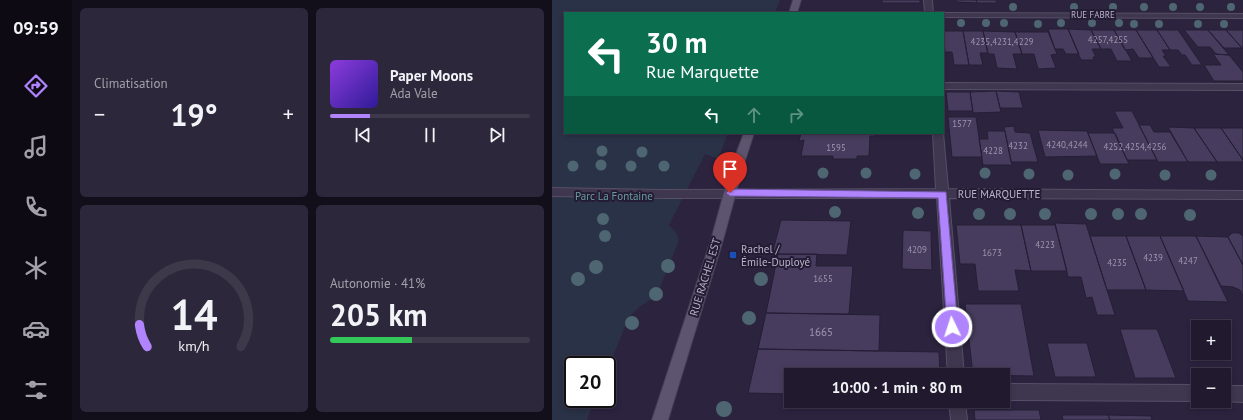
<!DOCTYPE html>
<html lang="fr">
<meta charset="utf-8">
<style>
:root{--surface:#211a2f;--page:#2d273b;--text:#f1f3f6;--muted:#a2a1aa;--line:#3e384b;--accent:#af84fd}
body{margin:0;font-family:"PT Sans",sans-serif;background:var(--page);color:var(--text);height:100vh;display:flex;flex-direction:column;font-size:15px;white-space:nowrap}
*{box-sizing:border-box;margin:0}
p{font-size:13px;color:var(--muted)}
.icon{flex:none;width:22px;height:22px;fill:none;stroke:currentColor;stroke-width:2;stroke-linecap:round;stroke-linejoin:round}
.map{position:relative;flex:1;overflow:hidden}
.sheet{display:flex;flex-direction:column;gap:8px;padding:8px;background:#120e1a;width:480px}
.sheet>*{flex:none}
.top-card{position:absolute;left:12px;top:12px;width:380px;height:122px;border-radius:0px;box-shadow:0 2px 6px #0003,0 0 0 1px var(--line);background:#0b6e4f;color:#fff;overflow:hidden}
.controls{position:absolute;left:639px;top:320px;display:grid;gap:8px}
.controls a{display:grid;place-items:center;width:40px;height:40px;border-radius:0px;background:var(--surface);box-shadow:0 2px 6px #0003,0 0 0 1px var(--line);font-size:20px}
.speed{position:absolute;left:12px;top:356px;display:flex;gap:8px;font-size:20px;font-weight:700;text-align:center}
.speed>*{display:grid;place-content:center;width:52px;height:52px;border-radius:50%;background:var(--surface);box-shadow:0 2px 6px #0003,0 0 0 1px var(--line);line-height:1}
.speed .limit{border:2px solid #111;border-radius:6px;background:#fff;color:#111}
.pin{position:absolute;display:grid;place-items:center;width:34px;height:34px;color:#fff;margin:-41px -17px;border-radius:50% 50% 50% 0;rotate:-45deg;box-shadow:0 0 4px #0007}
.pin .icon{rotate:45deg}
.me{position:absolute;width:44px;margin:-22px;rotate:356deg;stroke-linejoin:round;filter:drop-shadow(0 0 3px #0008)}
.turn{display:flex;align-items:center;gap:14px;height:84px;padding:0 16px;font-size:18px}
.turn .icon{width:52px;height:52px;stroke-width:2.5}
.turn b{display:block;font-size:28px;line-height:34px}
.lanes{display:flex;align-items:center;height:38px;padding:0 16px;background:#0003;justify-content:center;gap:20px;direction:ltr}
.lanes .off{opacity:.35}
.big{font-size:30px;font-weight:600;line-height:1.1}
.sheet .card{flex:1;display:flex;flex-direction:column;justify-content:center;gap:6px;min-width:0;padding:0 14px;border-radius:6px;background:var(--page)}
.sheet .dial{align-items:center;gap:0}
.dial svg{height:104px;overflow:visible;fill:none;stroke:var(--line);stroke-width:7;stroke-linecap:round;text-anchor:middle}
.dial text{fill:var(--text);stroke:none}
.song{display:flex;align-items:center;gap:12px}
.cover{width:48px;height:48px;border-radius:6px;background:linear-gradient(135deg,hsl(270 70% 55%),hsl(250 70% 35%))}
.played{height:4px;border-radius:2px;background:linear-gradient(90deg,var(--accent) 20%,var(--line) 20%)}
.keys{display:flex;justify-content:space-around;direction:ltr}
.heat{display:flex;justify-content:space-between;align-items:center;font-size:22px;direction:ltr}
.charge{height:6px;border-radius:3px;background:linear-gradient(90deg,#34c759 41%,var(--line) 0)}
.sheet .tiles{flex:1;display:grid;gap:8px;grid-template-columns:repeat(2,1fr)}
.trip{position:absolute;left:232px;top:368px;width:226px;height:40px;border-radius:0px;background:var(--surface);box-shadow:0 2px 6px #0003,0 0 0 1px var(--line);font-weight:600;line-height:40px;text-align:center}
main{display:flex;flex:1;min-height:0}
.tabs{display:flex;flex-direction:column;width:72px;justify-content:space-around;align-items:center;background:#0d0a13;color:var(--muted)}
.tabs .icon{width:28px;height:28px}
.tabs .active{color:var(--accent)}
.tabs b{font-size:18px;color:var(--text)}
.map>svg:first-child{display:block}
.green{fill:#2a3247}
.building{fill:#473c5d;stroke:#261e36}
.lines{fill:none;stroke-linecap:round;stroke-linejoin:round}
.minor-casing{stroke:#574f67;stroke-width:2}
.major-casing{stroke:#453d55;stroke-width:2}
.minor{fill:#3f374f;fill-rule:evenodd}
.major{fill:#5d556f;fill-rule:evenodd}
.tree{fill:#4e6672}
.route{fill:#af84fd;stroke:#7256a4}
.transit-dot{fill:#1a4fb4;stroke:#241c34;stroke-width:1.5}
.labels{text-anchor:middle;stroke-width:4;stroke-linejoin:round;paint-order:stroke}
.far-street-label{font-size:9px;fill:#bbb3ca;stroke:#241c34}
.number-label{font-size:9px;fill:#9e95af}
.street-label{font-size:11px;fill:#bbb3ca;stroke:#241c34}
.park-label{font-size:11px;fill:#699c9b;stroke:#241c34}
.poi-label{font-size:11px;fill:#bbb3ca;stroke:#241c34;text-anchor:start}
.near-number-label{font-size:11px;fill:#9e95af}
</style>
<main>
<nav class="tabs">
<b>09:59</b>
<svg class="icon active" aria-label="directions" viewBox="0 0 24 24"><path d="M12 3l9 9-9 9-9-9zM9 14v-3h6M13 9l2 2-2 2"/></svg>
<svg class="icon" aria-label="music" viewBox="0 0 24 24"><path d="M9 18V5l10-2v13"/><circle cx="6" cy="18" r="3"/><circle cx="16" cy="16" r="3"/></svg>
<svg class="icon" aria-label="phone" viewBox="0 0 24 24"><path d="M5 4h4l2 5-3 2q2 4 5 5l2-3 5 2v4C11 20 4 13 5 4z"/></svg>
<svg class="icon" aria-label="climate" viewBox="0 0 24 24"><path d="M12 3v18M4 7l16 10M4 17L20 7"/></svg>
<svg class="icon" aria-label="car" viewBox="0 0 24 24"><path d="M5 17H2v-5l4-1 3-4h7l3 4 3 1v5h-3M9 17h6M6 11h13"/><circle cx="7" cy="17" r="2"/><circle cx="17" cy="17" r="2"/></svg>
<svg class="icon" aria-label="filters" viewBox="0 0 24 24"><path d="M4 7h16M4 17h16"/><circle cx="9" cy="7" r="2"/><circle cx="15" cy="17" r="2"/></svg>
</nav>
<section class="sheet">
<div class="tiles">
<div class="card"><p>Climatisation</p>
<div class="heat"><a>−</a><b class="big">19°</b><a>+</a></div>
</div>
<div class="card">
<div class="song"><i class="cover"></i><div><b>Paper Moons</b><p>Ada Vale</p></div></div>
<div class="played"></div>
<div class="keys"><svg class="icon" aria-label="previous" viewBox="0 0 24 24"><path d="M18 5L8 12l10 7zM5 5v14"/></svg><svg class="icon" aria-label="pause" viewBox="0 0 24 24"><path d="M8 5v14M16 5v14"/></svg><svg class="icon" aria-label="next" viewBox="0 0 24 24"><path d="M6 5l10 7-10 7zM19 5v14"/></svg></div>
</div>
<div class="card dial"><svg viewBox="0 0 100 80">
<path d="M14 69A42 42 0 1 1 86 69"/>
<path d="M14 69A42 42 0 0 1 8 52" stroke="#af84fd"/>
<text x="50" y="56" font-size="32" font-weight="700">14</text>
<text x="50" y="72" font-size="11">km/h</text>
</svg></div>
<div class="card"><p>Autonomie · 41%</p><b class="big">205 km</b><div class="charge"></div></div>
</div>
</section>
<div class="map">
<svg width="691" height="420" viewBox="0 0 691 420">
<rect width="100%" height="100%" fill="#2c233f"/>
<!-- green -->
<path class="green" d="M0,0H228L223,13H13V133H176L166,159L153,154L117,225L124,233L127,240L107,290L98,300L87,307L77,317L55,371V365H21V399H43L35,420H0Z"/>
<!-- building -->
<path class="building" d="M330,0H368V3H330Z
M404,0H424L425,3L404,2Z
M424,0H444L445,3H425Z
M496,29H516L527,54H514L511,49H503Z
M516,29L539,30L549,49H540L544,57H541L542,60H529Z
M539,30H562L580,61H565L559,49H549Z
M562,30H584L601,58H587L581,49L573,50Z
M584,30H605L618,50H610L614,56H611L619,67H607Z
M605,30H626L650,65H640L633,55H630L626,50H618Z
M632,30H656L677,55L664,54L658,47H646Z
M656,30H674L690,48H672Z
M674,30H691V48H690Z
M391,31H411L417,65H402L400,52H393Z
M411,31H431L436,53H428L431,65H417Z
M431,31L463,32L470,54H461L465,69L445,68L442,54H436Z
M463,32H496L505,54L499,55L504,68L486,69L482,54H470Z
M661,54L677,55L691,72V81H662L652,65H669Z
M444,91L449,112L421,113L418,92Z
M444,91L467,92L471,108H448Z
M394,92H418L421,111H396Z
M562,111H580L605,160H575L560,128H571Z
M396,117H424L430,157H400Z
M587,125H598L602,132H618L636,162H606Z
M462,126L463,132L478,133L486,162H459L452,127Z
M616,127L642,128L665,162H636Z
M642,128H669L691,160V162H665Z
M669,128H691V160Z
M486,130L535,131L545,156L493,157Z
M435,131H453L460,165H431L427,139H436Z
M249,133H324L323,136H318L317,156H305V159H281V156H249L252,140L247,141Z
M536,133H563L577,164H548Z
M229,220L299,221L295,255L220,254Z
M503,223L534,224L563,315H545L540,297L534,298L529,277H516Z
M404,225H469L479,271L463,270L467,291H426L423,264H408Z
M469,225H503L515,271H479Z
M351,230L379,231L380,270L350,269Z
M680,233H687L691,236V265L676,237Z
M538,236H574L594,290H555Z
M574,236H608L632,291L594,290Z
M608,236H644L676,302L636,301Z
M644,236L676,237L691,265V296L688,290L681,287L669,286Z
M226,254H265L264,266H301L297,314L214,313Z
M413,304H469L482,376L421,375Z
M214,313L328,315L327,351L206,349Z
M568,329H605L624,378H583Z
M495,343H535L544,377H503Z
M206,349L387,352L388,375H239V394L196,393Z
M422,410H487L489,420H423Z
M510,415H556L558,420H511Z
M556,415L599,416L600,420H558Z"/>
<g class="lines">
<!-- minor casing -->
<g class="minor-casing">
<path id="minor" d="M372,0H380L381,13H373Z
M390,13H391L691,14V18L391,17V13Z
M391,83L691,84V90L391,89Z
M381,133H391L396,189L691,191V199L397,198L412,375H396L385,198H109L0,196V188L109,190L384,189Z
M451,384L646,385V401L451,400Z
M672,386H691V402L670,401H672Z
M397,401H413L415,420H399Z"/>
</g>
<!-- major casing -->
<g class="major-casing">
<path id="major" d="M241,0H249L245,13H237Z
M192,133H202L191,167L171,240L116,420H100L159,240L179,167Z"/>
</g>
<!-- minor -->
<use href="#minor" class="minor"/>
<!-- major -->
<use href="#major" class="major"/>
</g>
<!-- trees -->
<g class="tree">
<circle cx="461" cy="7" r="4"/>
<circle cx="522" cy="7" r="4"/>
<circle cx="561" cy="7" r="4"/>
<circle cx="592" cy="7" r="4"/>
<circle cx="621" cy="7" r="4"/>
<circle cx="648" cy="7" r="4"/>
<circle cx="679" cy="7" r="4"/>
<circle cx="409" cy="23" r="4"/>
<circle cx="434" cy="23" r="4"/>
<circle cx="452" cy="23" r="4"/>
<circle cx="509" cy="23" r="4"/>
<circle cx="540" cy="23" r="4"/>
<circle cx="567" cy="23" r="4"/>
<circle cx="486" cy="24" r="4"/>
<circle cx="582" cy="24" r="4"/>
<circle cx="607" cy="24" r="4"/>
<circle cx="646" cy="24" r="4"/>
<circle cx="672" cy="24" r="4"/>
<circle cx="50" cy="151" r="5.5"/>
<circle cx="90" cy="152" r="5.5"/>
<circle cx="49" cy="165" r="5.5"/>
<circle cx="21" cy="166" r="5.5"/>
<circle cx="79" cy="166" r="5.5"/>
<circle cx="112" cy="166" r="5.5"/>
<circle cx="271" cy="173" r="5.5"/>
<circle cx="314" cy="173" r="5.5"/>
<circle cx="433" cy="173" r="5.5"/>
<circle cx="363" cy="174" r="5.5"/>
<circle cx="477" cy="174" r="5.5"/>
<circle cx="563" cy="174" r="5.5"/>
<circle cx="516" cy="175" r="5.5"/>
<circle cx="613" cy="175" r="5.5"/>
<circle cx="659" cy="175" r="5.5"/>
<circle cx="283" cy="212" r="6"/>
<circle cx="366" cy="213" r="6"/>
<circle cx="427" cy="214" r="6"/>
<circle cx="458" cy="214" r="6"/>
<circle cx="493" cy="214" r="6"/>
<circle cx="539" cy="214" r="6"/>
<circle cx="566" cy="214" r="6"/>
<circle cx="589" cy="214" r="6"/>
<circle cx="638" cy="215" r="6"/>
<circle cx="51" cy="219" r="6"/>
<circle cx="53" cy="236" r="6"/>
<circle cx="116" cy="266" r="7"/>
<circle cx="44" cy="267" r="7"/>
<circle cx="26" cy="279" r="7"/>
<circle cx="209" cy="279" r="7"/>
<circle cx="104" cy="294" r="7"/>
<circle cx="197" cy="318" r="7"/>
<circle cx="80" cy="323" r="7"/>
<circle cx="172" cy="409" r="8"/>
</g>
<!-- route -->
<path class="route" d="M178,189L394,192L406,327L404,331L400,332L396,331L395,327L386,198L178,196L174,193Z"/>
<!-- markers -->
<rect class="transit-dot" x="177" y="251" width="8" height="8" rx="2"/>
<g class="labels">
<!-- far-street labels -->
<g class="far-street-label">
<text x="541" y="18">RUE FABRE</text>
</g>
<!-- number labels -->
<g class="number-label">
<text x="556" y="43">4257,4255</text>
<text x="450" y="45">4235,4231,4229</text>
<text x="410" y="127">1577</text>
<text x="515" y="148">4240,4244</text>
<text x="466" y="149">4232</text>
<text x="583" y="150">4252,4254,4256</text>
<text x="284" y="151">1595</text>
<text x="441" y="154">4228</text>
<text x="493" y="248">4223</text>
<text x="365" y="253">4209</text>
<text x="440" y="256">1673</text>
<text x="601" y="261">4239</text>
<text x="636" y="264">4247</text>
<text x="565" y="266">4235</text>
<text x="271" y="282">1655</text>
</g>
<!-- street labels -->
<g class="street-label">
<text x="447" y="198">RUE MARQUETTE</text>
<text transform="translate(153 277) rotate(-73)" y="4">RUE RACHEL EST</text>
</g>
<!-- park labels -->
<g class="park-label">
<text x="62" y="200">Parc La Fontaine</text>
</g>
<!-- poi labels -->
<g class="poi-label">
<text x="189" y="253">Rachel /<tspan x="189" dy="13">Émile-Duployé</tspan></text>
</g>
<!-- near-number labels -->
<g class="near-number-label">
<text x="269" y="336">1665</text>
</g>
</g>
</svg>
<div class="controls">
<a>+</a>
<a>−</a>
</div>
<div class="speed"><div class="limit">20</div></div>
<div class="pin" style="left:178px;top:193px;background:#d93025"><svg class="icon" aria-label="arrive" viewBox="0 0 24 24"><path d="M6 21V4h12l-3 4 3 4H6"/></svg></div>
<svg class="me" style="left:400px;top:327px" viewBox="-20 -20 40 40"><circle r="17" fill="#af84fd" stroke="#fff" stroke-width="3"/><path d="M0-11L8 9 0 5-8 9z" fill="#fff"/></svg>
<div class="trip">10:00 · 1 min · 80 m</div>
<div class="top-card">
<div class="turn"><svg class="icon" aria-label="left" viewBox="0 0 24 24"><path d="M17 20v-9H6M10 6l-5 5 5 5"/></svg><div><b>30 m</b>Rue Marquette</div></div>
<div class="lanes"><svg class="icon" aria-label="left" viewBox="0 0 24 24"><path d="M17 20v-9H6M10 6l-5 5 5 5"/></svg><svg class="icon off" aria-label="ahead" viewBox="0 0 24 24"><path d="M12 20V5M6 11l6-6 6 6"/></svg><svg class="icon off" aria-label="right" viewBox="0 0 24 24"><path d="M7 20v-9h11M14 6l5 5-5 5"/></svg></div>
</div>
</div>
</main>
